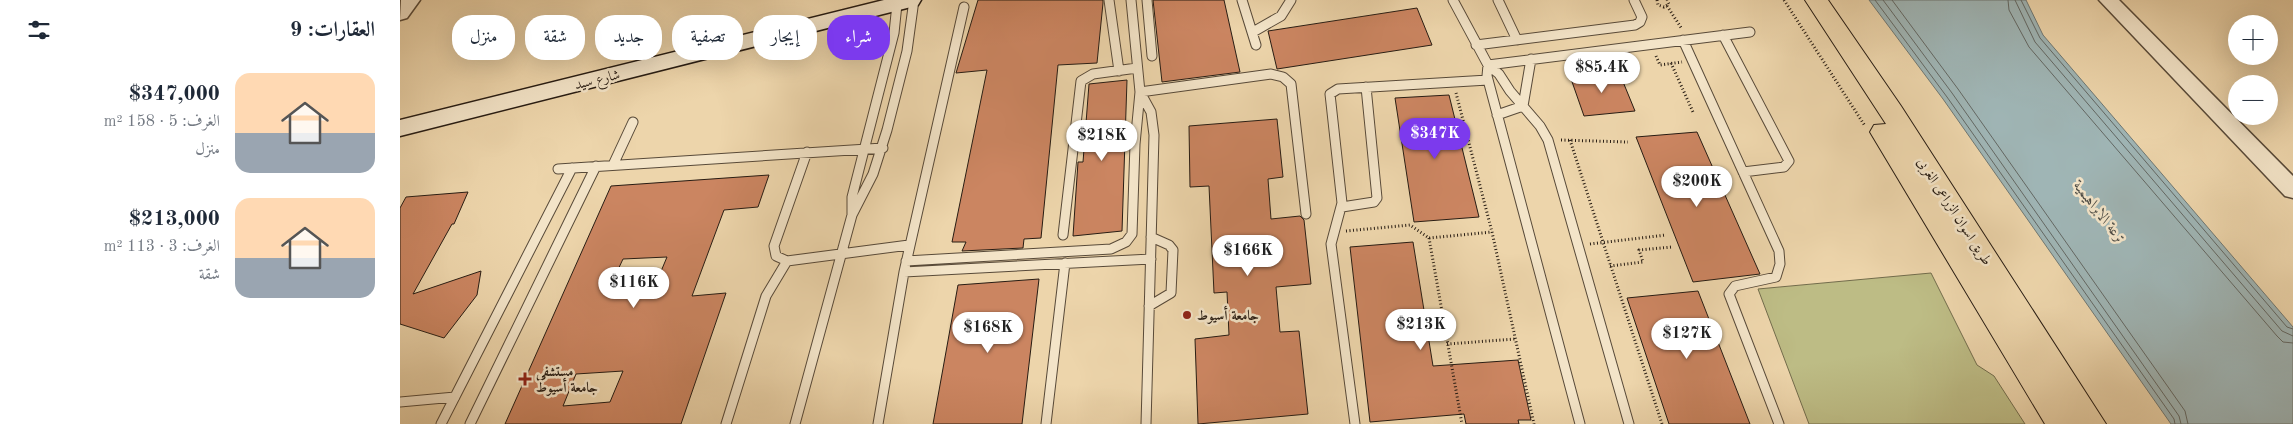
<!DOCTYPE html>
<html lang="ar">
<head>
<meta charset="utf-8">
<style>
	:root { --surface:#fff; --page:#f2f2f3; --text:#1f2937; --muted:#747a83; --accent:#7c3aed }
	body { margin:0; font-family:"Old Standard TT",Amiri,serif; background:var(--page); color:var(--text); direction:rtl; height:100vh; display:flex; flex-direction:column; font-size:19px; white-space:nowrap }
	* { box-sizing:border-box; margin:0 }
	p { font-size:16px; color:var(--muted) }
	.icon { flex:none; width:28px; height:28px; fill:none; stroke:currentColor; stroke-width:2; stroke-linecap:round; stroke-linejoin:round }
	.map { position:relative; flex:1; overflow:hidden; direction:ltr }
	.details { display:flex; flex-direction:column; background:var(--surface); width:400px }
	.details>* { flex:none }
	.hud { position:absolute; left:15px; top:15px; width:475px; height:45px; direction:rtl; display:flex; gap:10px }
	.fabs { position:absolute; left:1828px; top:15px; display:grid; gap:10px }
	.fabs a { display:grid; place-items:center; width:50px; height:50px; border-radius:50%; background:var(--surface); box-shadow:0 5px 20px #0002; font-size:25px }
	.price { position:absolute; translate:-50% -42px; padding:0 11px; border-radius:18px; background:#fff; color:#222; font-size:16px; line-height:32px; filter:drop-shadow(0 1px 2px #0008) }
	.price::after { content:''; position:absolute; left:50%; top:30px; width:15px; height:11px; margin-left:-8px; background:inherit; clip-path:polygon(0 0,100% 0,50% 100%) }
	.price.on { background:var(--accent); color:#fff }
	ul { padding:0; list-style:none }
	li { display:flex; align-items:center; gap:15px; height:125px; padding:0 25px }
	li span { display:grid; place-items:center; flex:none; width:140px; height:100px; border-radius:15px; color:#555 }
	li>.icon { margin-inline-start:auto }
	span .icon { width:60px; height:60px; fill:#fffc; stroke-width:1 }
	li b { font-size:21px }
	h2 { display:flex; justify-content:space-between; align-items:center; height:60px; padding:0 25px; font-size:21px }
	.pill { padding:0 18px; border-radius:20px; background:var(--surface); box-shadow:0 5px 20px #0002; font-size:18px; line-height:45px }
	.pill.on { background:var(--accent); color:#fff }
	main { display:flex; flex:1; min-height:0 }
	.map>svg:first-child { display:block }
	.green { fill:#bdbc85; stroke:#726c4c }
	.water { fill:#9fb5b5; stroke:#6f7874 }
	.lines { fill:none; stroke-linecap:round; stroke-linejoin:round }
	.shore { stroke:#636864; stroke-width:1 }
	.building { fill:#cb8561; stroke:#271c13; fill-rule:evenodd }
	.service-casing { stroke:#584a39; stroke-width:11 }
	.tertiary-casing { stroke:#584a39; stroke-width:3 }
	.secondary-casing { stroke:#271c13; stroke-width:3 }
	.primary-casing { stroke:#271c13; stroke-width:2 }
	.path { stroke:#271c13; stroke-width:3; stroke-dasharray:1 2.5; stroke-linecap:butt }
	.service { stroke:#f3e4c8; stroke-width:9 }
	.tertiary { fill:#f3e4c8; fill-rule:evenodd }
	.secondary { fill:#f3e4c8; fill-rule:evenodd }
	.primary { fill:#edd5ab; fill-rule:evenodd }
	.poi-dot { fill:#8f2418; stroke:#f3e4c8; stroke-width:2 }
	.labels { text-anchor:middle; stroke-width:5; stroke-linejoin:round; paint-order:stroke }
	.street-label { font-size:14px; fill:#271c13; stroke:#f3e4c8 }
	.poi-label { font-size:14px; font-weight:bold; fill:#271c13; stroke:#f3e4c8; text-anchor:start }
	.water-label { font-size:15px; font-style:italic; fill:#4b4a44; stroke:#f3e4c8 }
</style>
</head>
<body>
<main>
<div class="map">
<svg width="1893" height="424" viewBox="0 0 1893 424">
	<rect width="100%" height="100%" fill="#edd5ab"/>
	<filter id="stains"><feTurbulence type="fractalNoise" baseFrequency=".004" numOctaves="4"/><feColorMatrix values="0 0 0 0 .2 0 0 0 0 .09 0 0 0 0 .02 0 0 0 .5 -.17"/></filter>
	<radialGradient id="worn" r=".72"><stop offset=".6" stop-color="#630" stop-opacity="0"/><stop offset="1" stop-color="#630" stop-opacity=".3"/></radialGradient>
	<path class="green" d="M 1531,273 L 1577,365 L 1594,376 L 1625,424 L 1409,424 L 1358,289 Z"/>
	<path class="water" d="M 1469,0 L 1626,0 L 1643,35 L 1893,327 L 1893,424 L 1771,424 L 1543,99 Z"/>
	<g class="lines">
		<path class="shore" d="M 1475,0 L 1547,97 L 1774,419 L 1775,424
			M 1483,0 L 1552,93 L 1779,416 L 1781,424
			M 1492,0 L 1558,89 L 1785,411 L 1788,424
			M 1608,0 L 1609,10 L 1629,47 L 1877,336 L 1883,342 L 1893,343
			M 1615,0 L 1635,42 L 1882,331 L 1893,336
			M 1621,0 L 1640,38 L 1887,327 L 1893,329"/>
	</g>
	<path class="building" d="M 578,0 L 703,0 L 703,3 L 697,63 L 658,65 L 641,238 L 624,239 L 623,248 L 562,251 L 566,242 L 552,242 L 587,70 L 556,73 Z
		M 753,0 L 824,0 L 840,72 L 762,82 Z
		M 1017,8 L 1032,45 L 877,69 L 868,31 Z
		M 1219,72 L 1235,111 L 1184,116 L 1170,76 Z
		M 727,80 L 722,231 L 673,236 L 678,162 L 683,162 L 689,84 Z
		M 1049,95 L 1079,217 L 1014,222 L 995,98 Z
		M 877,119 L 883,177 L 868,179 L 871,219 L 900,216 L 904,220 L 911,284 L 876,287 L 880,332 L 899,331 L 908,414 L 798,424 L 795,339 L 829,335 L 827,292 L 814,293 L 809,186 L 790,187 L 789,126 Z
		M 1297,132 L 1360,274 L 1293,282 L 1236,137 Z
		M 369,175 L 358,207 L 324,210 L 292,296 L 326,293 L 281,424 L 105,424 L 211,186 ZM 267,257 L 254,288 L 208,291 L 223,259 ZM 223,371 L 210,402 L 163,406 L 176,374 Z
		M 68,192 L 54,224 L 52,224 L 13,294 L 81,271 L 77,295 L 44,338 L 0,324 L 0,208 L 6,197 Z
		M 1013,242 L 1033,366 L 1118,360 L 1131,420 L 1118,420 L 1119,424 L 1066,424 L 1064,414 L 970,422 L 950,247 Z
		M 639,279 L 622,424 L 533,424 L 558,285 Z
		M 1298,291 L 1350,424 L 1269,424 L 1227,298 Z"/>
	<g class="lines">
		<defs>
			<path id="service" d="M 709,0 L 719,71
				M 747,0 L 752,56
				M 842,0 L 856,45
				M 1053,0 L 1088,65 L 1099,74 L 1110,91 L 1140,126 L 1148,140 L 1229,424
				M 1098,0 L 1117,40
				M 853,32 L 881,16 L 891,0
				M 1323,35 L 1389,161 L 1384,167 L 1343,172
				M 1283,40 L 1379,251 L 1380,264 L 1376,277 L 1335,286 L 1329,294 L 1379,424
				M 1076,45 L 1235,25 L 1240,22 L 1242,17 L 1234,0
				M 1088,65 L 1087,76 L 1180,424
				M 1088,65 L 1350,32
				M 740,92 L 751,112 L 754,135 L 746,424
				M 740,92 L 871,74 L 883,77 L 891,84 L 906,214
				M 1097,115 L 1123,106 L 1131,59
				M 407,152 L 374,246 L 376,256 L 387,261 L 509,245
				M 213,165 L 233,122
				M 158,169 L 483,148
				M 942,207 L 974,202 L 977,198 L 966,87
				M 452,215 L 452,197 L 494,33 L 497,4
				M 663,235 L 681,81 L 693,74 L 737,68
				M 506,261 L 711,249 L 726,242 L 732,234 L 735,144 L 740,92 L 731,0
				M 504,272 L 751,259
				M 749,306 L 771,293 L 773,250 L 769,245 L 751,237
				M 0,402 L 55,397
				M 41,424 L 172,168
				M 70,424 L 196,166
				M 326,424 L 366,296 L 387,261
				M 395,424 L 452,215 L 473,174 L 487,130 L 507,51 L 514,0
				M 478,424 L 504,272 L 564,7
				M 646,424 L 665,263
				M 955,424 L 931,244 L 942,203 L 930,94 L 938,89 L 1088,80"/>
			<path id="tertiary" d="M 1,0 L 20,0 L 7,18 L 0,20 Z
				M 1699,0 L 1719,0 L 1893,176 L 1893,198 L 1885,196 Z"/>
			<path id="secondary" d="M 484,0 L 521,0 L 518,5 L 511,7 L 0,136 L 0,120 Z"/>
			<path id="primary" d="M 1405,0 L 1428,0 L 1501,106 L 1706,424 L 1645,424 L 1470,132 L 1474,125 L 1486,124 Z"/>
		</defs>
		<use href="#service" class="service-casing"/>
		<use href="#tertiary" class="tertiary-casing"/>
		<use href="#secondary" class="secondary-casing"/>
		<use href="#primary" class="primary-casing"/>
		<path class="path" d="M 1257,0 L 1258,5 L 1264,7 L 1269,4 L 1267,0
			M 1384,0 L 1465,126
			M 1267,6 L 1282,29
			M 1256,56 L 1260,65 L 1282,62
			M 1271,63 L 1293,112
			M 1056,93 L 1092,232 L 1134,424
			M 1161,140 L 1228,142
			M 1170,140 L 1262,424
			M 946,231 L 1010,225 L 1029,238 L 1092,232
			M 1029,238 L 1062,424
			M 1190,244 L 1266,235
			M 1210,266 L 1243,262 L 1239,250 L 1272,247
			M 1047,344 L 1115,339"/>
		<use href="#service" class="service"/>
		<use href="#tertiary" class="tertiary"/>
		<use href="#secondary" class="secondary"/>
		<use href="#primary" class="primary"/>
	</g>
	<g class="poi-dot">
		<circle cx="787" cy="315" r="5"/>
		<path d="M122.5 371.5h5v5h5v5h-5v5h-5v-5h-5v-5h5z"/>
	</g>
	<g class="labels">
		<g class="street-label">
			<text transform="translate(197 79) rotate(-14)" y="5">شارع سيد</text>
			<text transform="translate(1555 211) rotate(57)" y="5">طريق اسوان الزراعى الغربى</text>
		</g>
		<g class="poi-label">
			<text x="797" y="320">جامعة أسيوط</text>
			<text x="136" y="376">مستشفی<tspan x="136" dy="16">جامعة أسيوط</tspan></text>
		</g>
		<g class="water-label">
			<text transform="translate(1700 212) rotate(52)" y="5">ترعة الابراهيمية</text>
		</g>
	</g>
	<rect width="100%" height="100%" filter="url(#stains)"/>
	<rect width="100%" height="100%" fill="url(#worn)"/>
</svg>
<div class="fabs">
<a>+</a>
<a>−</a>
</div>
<b class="price" style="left:1202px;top:94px">$85.4K</b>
<b class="price on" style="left:1035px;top:160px">$347K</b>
<b class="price" style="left:702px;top:162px">$218K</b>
<b class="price" style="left:1297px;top:208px">$200K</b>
<b class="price" style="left:848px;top:277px">$166K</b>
<b class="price" style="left:234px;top:309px">$116K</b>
<b class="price" style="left:1021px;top:351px">$213K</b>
<b class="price" style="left:588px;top:354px">$168K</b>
<b class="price" style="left:1287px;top:360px">$127K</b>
<div class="hud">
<a class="pill on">شراء</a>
<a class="pill">إيجار</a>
<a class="pill">تصفية</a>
<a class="pill">جديد</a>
<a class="pill">شقة</a>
<a class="pill">منزل</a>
</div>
</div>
<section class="details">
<h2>العقارات: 9<svg class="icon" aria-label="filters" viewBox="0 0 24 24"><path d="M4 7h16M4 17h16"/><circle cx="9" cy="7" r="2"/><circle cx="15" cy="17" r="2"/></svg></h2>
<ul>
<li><span style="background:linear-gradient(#ffd9b3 60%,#9aa5b1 0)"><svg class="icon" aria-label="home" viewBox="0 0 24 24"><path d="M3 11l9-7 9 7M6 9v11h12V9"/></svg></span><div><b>$347,000</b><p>الغرف: 5 · 158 m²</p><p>منزل</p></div></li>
<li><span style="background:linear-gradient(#ffd9b3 60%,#9aa5b1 0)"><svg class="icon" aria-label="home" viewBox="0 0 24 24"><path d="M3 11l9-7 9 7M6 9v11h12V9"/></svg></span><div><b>$213,000</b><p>الغرف: 3 · 113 m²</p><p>شقة</p></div></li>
</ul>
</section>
</main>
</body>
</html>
